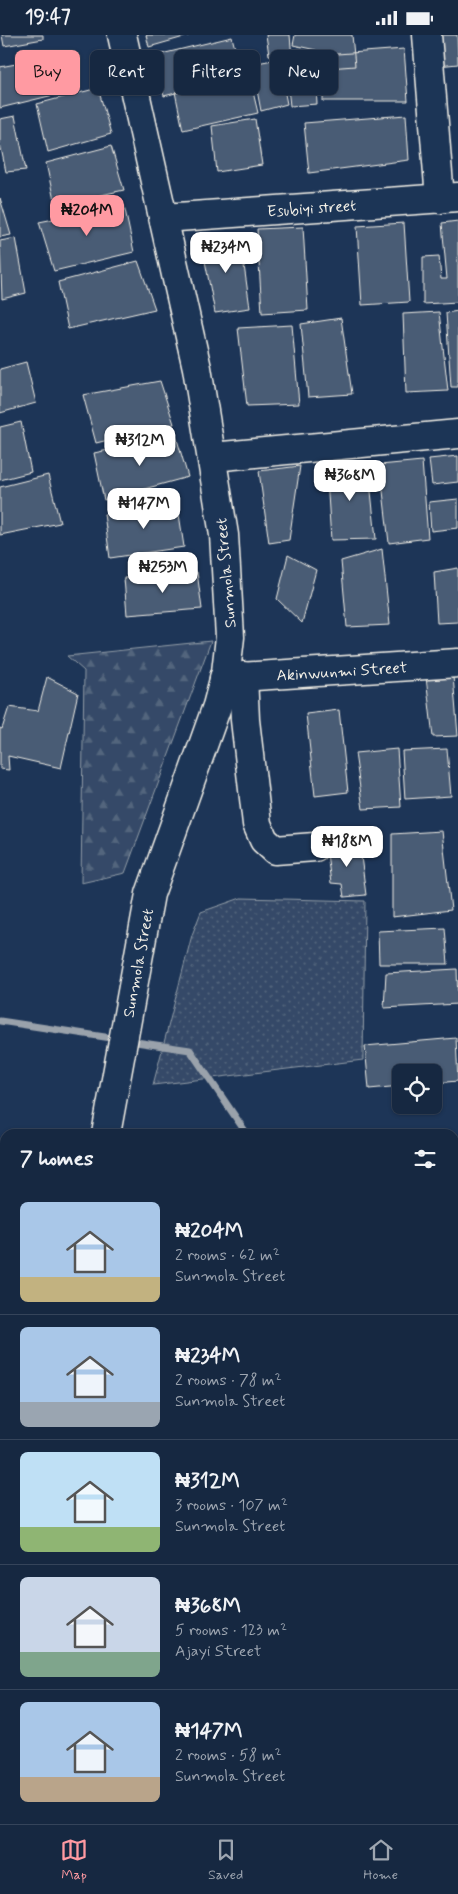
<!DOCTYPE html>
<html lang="en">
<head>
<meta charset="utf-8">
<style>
	:root { --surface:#162841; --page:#23344c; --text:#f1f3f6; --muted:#9ea6b1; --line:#35445a; --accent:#ff9aa2 }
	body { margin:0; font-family:Mynerve,sans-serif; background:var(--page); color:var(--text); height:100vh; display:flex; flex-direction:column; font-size:19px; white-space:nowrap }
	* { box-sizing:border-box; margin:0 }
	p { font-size:16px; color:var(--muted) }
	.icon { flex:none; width:28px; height:28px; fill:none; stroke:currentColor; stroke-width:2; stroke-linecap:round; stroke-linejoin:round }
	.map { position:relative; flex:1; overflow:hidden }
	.drawer { position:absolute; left:0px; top:1094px; width:459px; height:696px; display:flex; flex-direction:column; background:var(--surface); border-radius:15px 15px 0 0; box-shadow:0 1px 4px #0004,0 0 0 1px var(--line) }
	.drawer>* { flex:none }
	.hud { position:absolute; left:15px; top:15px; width:429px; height:45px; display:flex; gap:10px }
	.fabs { position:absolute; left:392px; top:1029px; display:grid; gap:10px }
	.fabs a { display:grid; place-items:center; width:50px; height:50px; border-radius:8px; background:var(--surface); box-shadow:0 1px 4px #0004,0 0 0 1px var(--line); font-size:25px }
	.price { position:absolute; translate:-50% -42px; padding:0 11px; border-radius:10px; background:#fff; color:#222; font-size:16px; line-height:32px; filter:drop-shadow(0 1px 2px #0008) }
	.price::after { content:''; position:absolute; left:50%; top:30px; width:15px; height:11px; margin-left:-8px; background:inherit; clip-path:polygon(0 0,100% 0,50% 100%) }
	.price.on { background:var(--accent); color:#111 }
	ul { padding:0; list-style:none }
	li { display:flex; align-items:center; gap:15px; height:125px; padding:0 20px }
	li+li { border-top:1px solid var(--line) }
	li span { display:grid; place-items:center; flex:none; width:140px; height:100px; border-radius:8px; color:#555 }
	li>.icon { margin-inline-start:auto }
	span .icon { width:60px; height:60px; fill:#fffc; stroke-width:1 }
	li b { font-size:21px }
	h2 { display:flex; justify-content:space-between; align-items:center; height:60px; padding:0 20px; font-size:21px }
	.chip { padding:0 18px; border-radius:8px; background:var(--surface); box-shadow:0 1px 4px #0004,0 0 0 1px var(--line); font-size:18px; line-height:45px }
	.chip.on { background:var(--accent); color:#111 }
	.status { display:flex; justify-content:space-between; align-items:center; height:35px; padding:0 25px; background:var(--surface); direction:ltr }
	.status svg { height:14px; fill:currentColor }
	.menu { display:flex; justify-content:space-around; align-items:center; height:70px; border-top:1px solid var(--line); background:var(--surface); font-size:14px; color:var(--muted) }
	.menu a { display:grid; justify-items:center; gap:2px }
	.menu .on { color:var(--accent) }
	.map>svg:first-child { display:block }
	.green { fill:url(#green-dots); stroke:#949ea8 }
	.forest { fill:url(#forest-firs); stroke:#949ea8 }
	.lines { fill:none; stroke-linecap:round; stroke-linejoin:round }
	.stream { stroke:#9aa2ab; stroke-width:7 }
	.building { fill:#485b74; stroke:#f4f1e8 }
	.minor-casing { stroke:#f4f1e8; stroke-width:31 }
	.minor { stroke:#1d3557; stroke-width:28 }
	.labels { text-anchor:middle; stroke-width:5; stroke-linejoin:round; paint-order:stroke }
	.street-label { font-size:16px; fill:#f4f1e8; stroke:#1d3557 }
</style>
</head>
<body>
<div class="status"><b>19:47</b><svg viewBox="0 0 49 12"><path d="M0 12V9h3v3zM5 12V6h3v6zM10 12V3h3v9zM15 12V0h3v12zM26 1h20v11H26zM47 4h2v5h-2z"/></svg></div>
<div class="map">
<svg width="458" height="1789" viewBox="0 0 458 1789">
	<defs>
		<pattern id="green-dots" width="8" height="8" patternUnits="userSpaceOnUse" patternTransform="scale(1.25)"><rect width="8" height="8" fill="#354a67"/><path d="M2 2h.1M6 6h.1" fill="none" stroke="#53657d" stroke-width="1.8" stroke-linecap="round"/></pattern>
		<pattern id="forest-firs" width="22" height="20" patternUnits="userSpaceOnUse" patternTransform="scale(1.25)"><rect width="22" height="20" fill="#354a67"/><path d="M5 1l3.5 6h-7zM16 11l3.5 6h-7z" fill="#53657d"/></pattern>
	</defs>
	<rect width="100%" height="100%" fill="#1d3557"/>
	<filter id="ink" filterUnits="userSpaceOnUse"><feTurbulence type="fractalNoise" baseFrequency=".02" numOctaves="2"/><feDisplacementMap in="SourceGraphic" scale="10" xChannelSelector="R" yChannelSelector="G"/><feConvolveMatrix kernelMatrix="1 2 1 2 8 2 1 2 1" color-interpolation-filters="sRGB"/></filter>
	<g filter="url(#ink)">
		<path class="green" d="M 241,863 L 365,866 L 363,1025 L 153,1050 L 192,900 L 201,877 Z"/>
		<path class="forest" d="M 211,606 L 125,838 L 81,848 L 84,636 L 67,621 Z"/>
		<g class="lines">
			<path class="stream" d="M 0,986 L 118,1004
				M 129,1006 L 190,1015 L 247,1099
				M 454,1408 L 458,1414"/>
		</g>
		<path class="building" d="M 2,0 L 43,0 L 43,4 L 4,11 Z
			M 146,0 L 191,0 L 149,12 Z
			M 266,0 L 290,0 L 292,24 L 269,20 Z
			M 295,0 L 352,0 L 355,31 L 315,34 L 316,15 L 293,10 Z
			M 436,0 L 457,0 L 458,29 L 438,31 Z
			M 232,2 L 242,41 L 164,61 L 153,21 Z
			M 404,14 L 408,66 L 323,66 L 324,20 Z
			M 70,19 L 78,54 L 0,73 L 0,32 Z
			M 314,22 L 317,69 L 290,71 L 285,25 Z
			M 278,24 L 287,69 L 261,76 L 252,29 Z
			M 249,40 L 258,78 L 183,95 L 175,57 Z
			M 98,53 L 111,99 L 48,117 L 37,69 Z
			M 406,80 L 409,125 L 309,138 L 304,88 Z
			M 15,81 L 26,135 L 6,137 L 0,108 L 0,84 Z
			M 255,84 L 262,130 L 217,137 L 212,91 Z
			M 111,111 L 124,155 L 55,170 L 46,128 Z
			M 0,163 L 11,200 L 0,202 Z
			M 124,170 L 134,217 L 54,236 L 39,187 Z
			M 458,186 L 458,267 L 423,269 L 423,222 L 439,221 L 441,244 L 447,244 L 442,188 Z
			M 404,188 L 409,267 L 362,270 L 357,191 Z
			M 303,192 L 308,275 L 262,278 L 257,194 Z
			M 240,202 L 250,273 L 215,278 L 201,205 Z
			M 16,203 L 26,258 L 2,264 L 0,206 Z
			M 138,226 L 155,274 L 68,294 L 58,247 Z
			M 458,276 L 458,352 L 451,352 L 446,278 Z
			M 439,277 L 448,356 L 406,358 L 403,279 Z
			M 341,283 L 352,359 L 308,362 L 301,289 Z
			M 292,290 L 299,369 L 247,371 L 238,293 Z
			M 26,327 L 36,368 L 0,378 L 0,334 Z
			M 160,346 L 174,389 L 96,408 L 83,360 Z
			M 21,387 L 31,437 L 0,445 L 0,392 Z
			M 176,401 L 188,442 L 104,465 L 94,418 Z
			M 458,421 L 458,447 L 432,450 L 429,424 Z
			M 422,426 L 428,503 L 389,508 L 380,430 Z
			M 368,428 L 376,504 L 331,505 L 326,429 Z
			M 300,431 L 289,505 L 269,508 L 259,436 Z
			M 48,440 L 60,488 L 0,500 L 0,452 Z
			M 458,464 L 458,493 L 431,496 L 429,467 Z
			M 177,466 L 184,512 L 110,523 L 104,479 Z
			M 382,514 L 390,590 L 347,592 L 341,526 Z
			M 288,520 L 316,535 L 302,588 L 277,564 Z
			M 458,533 L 458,587 L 437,588 L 434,537 Z
			M 197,537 L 202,574 L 127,580 L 124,543 Z
			M 453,641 L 458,701 L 433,702 L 426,642 Z
			M 47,642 L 78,658 L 61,733 L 8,721 L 9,735 L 0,734 L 0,693 L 2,694 L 9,672 L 38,676 Z
			M 339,675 L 348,757 L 315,761 L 306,679 Z
			M 397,714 L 401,772 L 363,774 L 355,718 Z
			M 447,714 L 451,761 L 405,764 L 402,716 Z
			M 442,796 L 451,875 L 392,882 L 392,799 Z
			M 359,806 L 366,860 L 344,862 L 342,849 L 331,848 L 326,811 Z
			M 445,893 L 448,929 L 379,929 L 378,896 Z
			M 457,934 L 458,969 L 384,973 L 386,938 Z
			M 456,1003 L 458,1046 L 434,1048 L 434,1038 L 401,1038 L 401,1051 L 369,1054 L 365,1011 Z
			M 5,1145 L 5,1183 L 0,1184 L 0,1146 Z
			M 454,1180 L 458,1182 L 458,1206 L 454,1218 Z
			M 454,1270 L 458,1273 L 458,1294 L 454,1290 Z
			M 0,1290 L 5,1290 L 5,1376 L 3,1376 L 0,1364 Z
			M 5,1464 L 5,1515 L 0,1493 L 0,1466 Z
			M 454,1507 L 458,1507 L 458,1540 L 454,1540 Z
			M 0,1625 L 3,1625 L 5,1638 L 5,1666 L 0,1666 Z
			M 454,1635 L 458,1635 L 458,1668 L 454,1668 Z
			M 5,1674 L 5,1721 L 0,1722 L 0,1675 Z
			M 454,1674 L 458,1674 L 458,1718 L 454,1718 Z
			M 5,1725 L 5,1770 L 0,1771 L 0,1726 Z
			M 454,1737 L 458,1737 L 458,1780 L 454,1780 Z
			M 39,1785 L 116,1785 L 116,1789 L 40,1789 Z"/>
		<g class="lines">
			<defs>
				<g id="minor">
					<path d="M 427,0 L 440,164"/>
					<path id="s1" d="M 164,183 L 458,162"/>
					<path d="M 212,422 L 458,399"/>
					<path d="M 243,641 L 245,685 L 257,789 L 264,805 L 275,815 L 315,812"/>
					<path id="s2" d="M 224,643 L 458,628"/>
					<path id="s3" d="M 106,1099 L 150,859 L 217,671 L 226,637 L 230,602 L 224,500 L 197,333 L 122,0"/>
					<path d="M 0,1424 L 5,1423"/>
					<path d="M 168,1785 L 168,1789"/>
					<path d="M 421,1785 L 421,1789"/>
				</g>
			</defs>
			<use href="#minor" class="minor-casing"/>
			<use href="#minor" class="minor"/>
		</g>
	</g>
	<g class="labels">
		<g class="street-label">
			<text dy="6" stroke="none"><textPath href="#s1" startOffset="148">Esubiyi street</textPath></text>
			<text transform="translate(225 538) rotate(-95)" y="6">Sunmola Street</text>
			<text dy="6" stroke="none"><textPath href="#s2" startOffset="118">Akinwunmi Street</textPath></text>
			<text dy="6" stroke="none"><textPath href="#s3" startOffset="174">Sunmola Street</textPath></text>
		</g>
	</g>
</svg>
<div class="fabs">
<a><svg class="icon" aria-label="locate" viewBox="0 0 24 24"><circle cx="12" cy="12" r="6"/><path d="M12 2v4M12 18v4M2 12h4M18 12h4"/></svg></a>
</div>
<b class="price on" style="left:87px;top:202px">₦204M</b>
<b class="price" style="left:226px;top:239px">₦234M</b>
<b class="price" style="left:140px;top:432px">₦312M</b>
<b class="price" style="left:350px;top:467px">₦368M</b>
<b class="price" style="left:144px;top:495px">₦147M</b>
<b class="price" style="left:163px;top:559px">₦253M</b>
<b class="price" style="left:347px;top:833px">₦188M</b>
<div class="hud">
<a class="chip on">Buy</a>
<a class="chip">Rent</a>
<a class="chip">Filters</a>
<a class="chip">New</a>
</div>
<section class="drawer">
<h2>7 homes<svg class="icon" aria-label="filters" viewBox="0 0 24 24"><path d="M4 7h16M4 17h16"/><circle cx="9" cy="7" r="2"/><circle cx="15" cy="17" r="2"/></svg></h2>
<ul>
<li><span style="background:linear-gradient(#a9c7e8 75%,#c2b280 0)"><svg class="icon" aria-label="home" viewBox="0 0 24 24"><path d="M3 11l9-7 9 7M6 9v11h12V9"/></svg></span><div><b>₦204M</b><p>2 rooms · 62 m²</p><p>Sunmola Street</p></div></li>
<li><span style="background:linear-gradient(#a9c7e8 75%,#9aa5b1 0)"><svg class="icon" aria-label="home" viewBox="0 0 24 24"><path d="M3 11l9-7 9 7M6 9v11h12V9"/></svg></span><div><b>₦234M</b><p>2 rooms · 78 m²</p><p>Sunmola Street</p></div></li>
<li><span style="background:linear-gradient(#bfe0f5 75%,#8fb573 0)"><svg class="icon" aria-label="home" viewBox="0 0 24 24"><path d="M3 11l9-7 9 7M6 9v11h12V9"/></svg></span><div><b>₦312M</b><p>3 rooms · 107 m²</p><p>Sunmola Street</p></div></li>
<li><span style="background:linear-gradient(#c9d6e8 75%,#7fa58c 0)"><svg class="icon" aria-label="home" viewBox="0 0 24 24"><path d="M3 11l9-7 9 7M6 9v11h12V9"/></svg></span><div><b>₦368M</b><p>5 rooms · 123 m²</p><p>Ajayi Street</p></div></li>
<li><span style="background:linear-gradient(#a9c7e8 75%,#b9a48a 0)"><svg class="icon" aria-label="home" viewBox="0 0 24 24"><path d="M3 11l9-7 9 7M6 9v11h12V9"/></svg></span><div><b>₦147M</b><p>2 rooms · 58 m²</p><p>Sunmola Street</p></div></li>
</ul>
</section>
</div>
<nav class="menu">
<a class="on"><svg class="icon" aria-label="map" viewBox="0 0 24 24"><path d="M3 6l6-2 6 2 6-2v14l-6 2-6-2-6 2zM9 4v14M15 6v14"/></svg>Map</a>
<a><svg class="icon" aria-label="saved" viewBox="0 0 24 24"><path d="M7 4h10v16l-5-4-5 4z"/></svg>Saved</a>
<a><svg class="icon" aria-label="home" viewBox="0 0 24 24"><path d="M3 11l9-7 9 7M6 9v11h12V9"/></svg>Home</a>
</nav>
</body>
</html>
